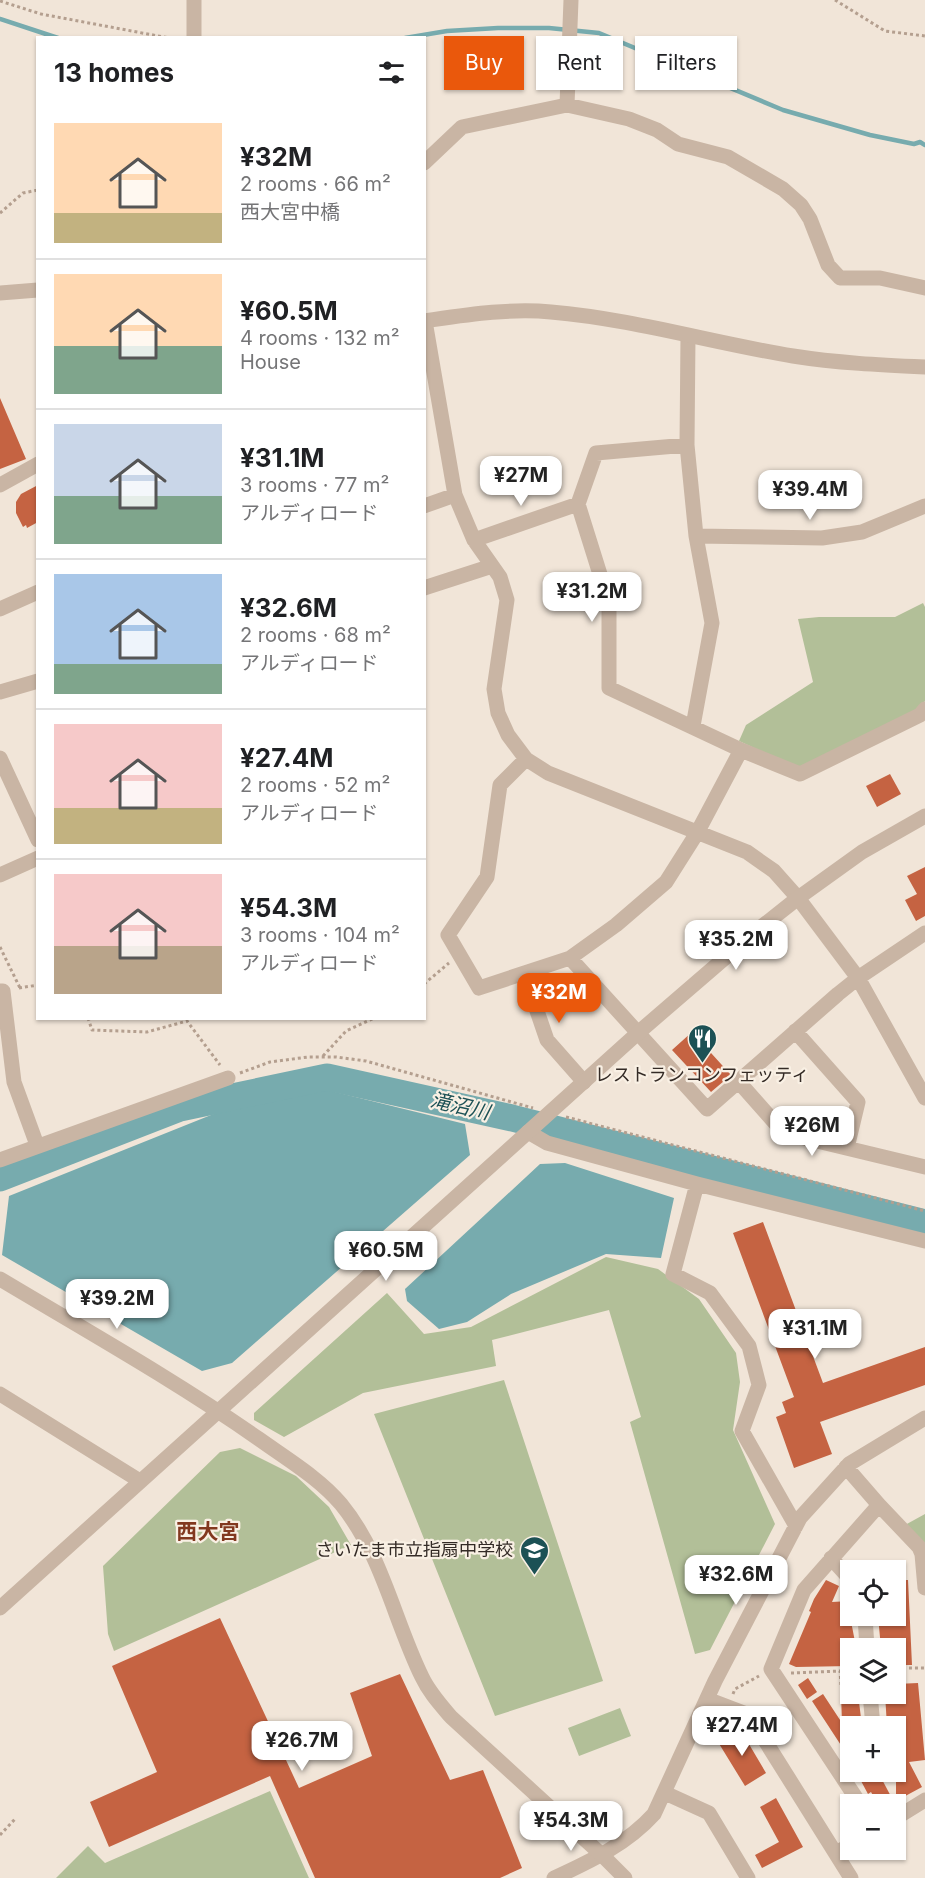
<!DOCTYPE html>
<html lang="en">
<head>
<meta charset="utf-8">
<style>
	:root { --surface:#fff; --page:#f6f6f6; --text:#202124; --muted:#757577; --line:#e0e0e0; --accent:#ea580c }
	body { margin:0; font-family:Inter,"Noto Sans JP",sans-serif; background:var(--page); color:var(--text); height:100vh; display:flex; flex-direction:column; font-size:22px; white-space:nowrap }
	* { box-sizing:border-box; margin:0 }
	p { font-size:20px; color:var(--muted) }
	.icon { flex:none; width:33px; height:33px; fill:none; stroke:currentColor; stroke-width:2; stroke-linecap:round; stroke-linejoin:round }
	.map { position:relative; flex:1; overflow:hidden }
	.details { position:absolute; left:36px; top:36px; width:390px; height:984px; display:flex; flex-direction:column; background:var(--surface); border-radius:0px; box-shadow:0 2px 4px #0004 }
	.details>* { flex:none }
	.banner { position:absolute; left:444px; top:36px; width:390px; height:54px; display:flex; gap:12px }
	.controls { position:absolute; left:840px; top:1560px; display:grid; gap:12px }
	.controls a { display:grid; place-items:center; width:66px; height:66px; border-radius:0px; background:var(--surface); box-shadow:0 2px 4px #0004; font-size:30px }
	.price { position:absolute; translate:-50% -51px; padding:0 14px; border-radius:12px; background:#fff; color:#222; font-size:20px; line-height:39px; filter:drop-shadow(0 2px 3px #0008) }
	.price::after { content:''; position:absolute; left:50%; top:36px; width:18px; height:14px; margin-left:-9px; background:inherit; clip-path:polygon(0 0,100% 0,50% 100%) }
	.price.active { background:var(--accent); color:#fff }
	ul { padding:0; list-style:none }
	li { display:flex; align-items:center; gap:18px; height:150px; padding:0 18px }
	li+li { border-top:2px solid var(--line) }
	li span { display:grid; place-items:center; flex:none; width:168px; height:120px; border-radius:0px; color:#555 }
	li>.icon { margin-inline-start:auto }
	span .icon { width:72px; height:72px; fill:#fffc; stroke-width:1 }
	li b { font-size:26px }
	h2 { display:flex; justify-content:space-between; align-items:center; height:72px; padding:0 18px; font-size:26px }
	.tag { padding:0 21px; border-radius:0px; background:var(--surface); box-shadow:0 2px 4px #0004; font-size:21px; line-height:54px }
	.tag.active { background:var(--accent); color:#fff }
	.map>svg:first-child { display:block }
	.green { fill:#b2bf98 }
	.water { fill:#77abae }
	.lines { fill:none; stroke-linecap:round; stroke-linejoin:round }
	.stream { stroke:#77abae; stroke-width:4.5 }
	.river { stroke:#77abae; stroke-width:27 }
	.building { fill:#c56342 }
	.path { stroke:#b49f8f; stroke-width:3; stroke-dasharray:3 3; stroke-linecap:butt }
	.minor { stroke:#c9b5a4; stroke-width:15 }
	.tertiary { stroke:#c9b5a4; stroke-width:15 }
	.labels { text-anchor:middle; stroke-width:4.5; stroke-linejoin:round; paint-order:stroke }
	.poi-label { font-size:18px; fill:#342b26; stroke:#f9f0e4 }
	.water-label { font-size:20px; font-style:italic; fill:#1c5155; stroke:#f9f0e4 }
	.quarter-label { font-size:21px; font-weight:bold; fill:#82381f; stroke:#f9f0e4 }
</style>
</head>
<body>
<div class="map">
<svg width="925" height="1878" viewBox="0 0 925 1878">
	<rect width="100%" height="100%" fill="#f1e5d8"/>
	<path class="green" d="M 923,603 L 925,607 L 925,701 L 917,712 L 800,769 L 739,741 L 746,725 L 813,682 L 798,619 L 819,617 L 895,617 Z
		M 606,1257 L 658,1269 L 699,1299 L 736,1353 L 740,1382 L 733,1430 L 775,1524 L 710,1650 L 695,1654 L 630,1422 L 641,1417 L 609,1310 L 492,1340 L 496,1366 L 363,1393 L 284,1437 L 254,1420 L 254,1413 L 387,1293 L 424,1334 L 471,1327 Z
		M 504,1380 L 603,1681 L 495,1716 L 374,1414 Z
		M 240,1448 L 296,1476 L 329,1507 L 351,1545 L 114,1651 L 108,1634 L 103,1566 L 220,1452 Z
		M 925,1514 L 925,1546 L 905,1525 Z
		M 620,1708 L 631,1736 L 579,1756 L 568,1728 Z
		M 270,1791 L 309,1878 L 56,1878 L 88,1846 L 105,1863 Z"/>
	<path class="water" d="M 327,1090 L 465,1124 L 470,1155 L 232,1363 L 202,1371 L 2,1255 L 9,1196 L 241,1103 Z
		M 565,1163 L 674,1198 L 661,1258 L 606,1254 L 511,1294 L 467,1322 L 439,1329 L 407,1301 L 405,1289 L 540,1164 Z"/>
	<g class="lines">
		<path class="stream" d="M 0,19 L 58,38
			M 405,38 L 447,31 L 498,28 L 549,28 L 599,33 L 783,110 L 870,135 L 914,144 L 920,142 L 925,145"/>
		<path class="river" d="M 0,1178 L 180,1108 L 327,1077 L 512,1118 L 925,1223"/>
	</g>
	<path class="building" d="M 0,398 L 26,459 L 0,469 Z
		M 38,485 L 38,522 L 27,528 L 26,525 L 23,527 L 16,513 L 16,502 L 21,494 Z
		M 890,774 L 901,794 L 877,807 L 866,786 Z
		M 925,867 L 925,916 L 916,921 L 905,900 L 917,894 L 907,876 Z
		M 692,1032 L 731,1075 L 711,1092 L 672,1050 Z
		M 763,1222 L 823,1383 L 925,1347 L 925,1385 L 820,1422 L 832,1454 L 794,1468 L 776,1417 L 786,1413 L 782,1402 L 794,1397 L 733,1233 Z
		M 826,1580 L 839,1586 L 832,1602 L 850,1601 L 850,1616 L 856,1647 L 850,1647 L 850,1666 L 796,1667 L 789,1664 L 811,1612 L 809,1611 L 814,1599 Z
		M 896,1580 L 908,1580 L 912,1665 L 896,1665 L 896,1648 L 881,1648 L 878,1616 L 898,1616 Z
		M 220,1618 L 299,1788 L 372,1756 L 350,1693 L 400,1674 L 450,1780 L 483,1770 L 522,1868 L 500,1878 L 315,1878 L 270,1776 L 109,1847 L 90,1802 L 157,1772 L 112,1666 Z
		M 808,1678 L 817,1692 L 807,1699 L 798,1685 Z
		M 918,1683 L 925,1760 L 909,1762 L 922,1787 L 896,1801 L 896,1726 L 887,1726 L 885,1694 L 896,1694 L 896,1684 Z
		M 823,1694 L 842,1723 L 841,1694 L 858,1694 L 862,1726 L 844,1726 L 850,1735 L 850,1759 L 812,1701 Z
		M 740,1729 L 766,1773 L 745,1786 L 718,1742 Z
		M 878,1772 L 895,1804 L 878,1804 L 871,1792 L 868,1794 L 861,1781 Z
		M 776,1798 L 803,1847 L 762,1868 L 755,1855 L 779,1842 L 760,1807 Z"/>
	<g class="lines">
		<path class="path" d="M 835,0 L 885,31 L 925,36
			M 0,1 L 41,14 L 169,38
			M 0,213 L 23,193 L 38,190
			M 0,947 L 20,988
			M 424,984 L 449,963
			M 19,988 L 38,985
			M 88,1018 L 92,1030 L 147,1032 L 187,1021 L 220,1065
			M 323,1056 L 346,1031 L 374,1018
			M 240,1073 L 270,1062 L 308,1057 L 336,1057 L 366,1061 L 533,1108
			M 566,1117 L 925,1211
			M 791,1673 L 840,1671 L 841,1685 L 850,1685
			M 896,1684 L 900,1684 L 899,1668 L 925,1668
			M 733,1694 L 735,1689 L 759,1676
			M 0,1835 L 15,1819"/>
		<path class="minor" d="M 194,38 L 194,0
			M 567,105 L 571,0
			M 424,163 L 462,127 L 567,105 L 629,119 L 657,130 L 678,144 L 728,157 L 783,189 L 801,205 L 810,219 L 828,265 L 840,278 L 880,278 L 925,288
			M 0,293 L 38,290
			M 425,321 L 455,495 L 474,540 L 500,577 L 507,600 L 494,689 L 498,713 L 508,735 L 526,759 L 548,773 L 747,852 L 774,871 L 798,898 L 858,978 L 925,1098
			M 688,336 L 687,445 L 696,536 L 712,623 L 693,726
			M 687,445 L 596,453 L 578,504 L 609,603 L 609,688 L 741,750 L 800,774 L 920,715 L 925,709
			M 424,506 L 455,495
			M 696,536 L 822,538 L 862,532 L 925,506
			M 474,540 L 578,504
			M 424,588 L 492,566
			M 0,609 L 38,592
			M 0,692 L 38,681
			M 0,758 L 38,840
			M 526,759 L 500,785 L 487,877 L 448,935 L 479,988 L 570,958 L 616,925 L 666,882 L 697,833 L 741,750
			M 0,875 L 38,858
			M 570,958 L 707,1109 L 838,994 L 858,978 L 925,933
			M 524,973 L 547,1040 L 584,1082
			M 0,991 L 3,991 L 14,1082 L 37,1145
			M 795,1031 L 858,1102 L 847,1148
			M 738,1081 L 784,1133 L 925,1167
			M 528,1132 L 547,1143 L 697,1184 L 925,1241
			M 0,1160 L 228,1078
			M 697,1184 L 673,1274 L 710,1293 L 749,1346 L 759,1385 L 742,1431 L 796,1526
			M 0,1394 L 140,1481
			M 846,1467 L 879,1505 L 919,1547 L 922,1554 L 925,1588
			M 831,1558 L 850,1579
			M 865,1616 L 867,1648
			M 870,1694 L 873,1726
			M 707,1699 L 749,1715 L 851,1878
			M 665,1793 L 709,1813 L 748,1878
			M 860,1804 L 771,1669 L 804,1590 L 879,1505
			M 896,1818 L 925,1800
			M 836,1853 L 850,1845
			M 554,1878 C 591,1861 627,1844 654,1814 L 715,1681 L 800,1518 L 849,1464 L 925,1418"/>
		<path class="tertiary" d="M 424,321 C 466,315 509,308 551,312 C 633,319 713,343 793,356 C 837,363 881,365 925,367
			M 0,485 L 38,464
			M 0,1279 C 87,1331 176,1381 259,1439 C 287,1459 319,1478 341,1504 C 382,1554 394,1620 422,1677 C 429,1692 440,1704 451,1717 L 603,1856 L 625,1878
			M 0,1608 L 639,1032 L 755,932 L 798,898 L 862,852 L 925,816"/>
	</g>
	<defs>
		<symbol id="restaurant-pin" viewBox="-11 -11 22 30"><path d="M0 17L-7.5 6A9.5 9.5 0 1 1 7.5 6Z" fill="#1c5155" stroke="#f9f0e4"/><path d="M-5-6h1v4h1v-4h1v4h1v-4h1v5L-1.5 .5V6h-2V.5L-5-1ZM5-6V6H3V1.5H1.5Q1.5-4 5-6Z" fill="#fff"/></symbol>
		<symbol id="school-pin" viewBox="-11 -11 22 30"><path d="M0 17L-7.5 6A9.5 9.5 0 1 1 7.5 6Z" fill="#1c5155" stroke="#f9f0e4"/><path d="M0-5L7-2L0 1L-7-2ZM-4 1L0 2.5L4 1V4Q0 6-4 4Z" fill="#fff"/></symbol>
	</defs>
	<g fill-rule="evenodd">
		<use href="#restaurant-pin" x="686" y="1022" width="33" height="45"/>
		<use href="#school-pin" x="518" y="1534" width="33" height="45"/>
	</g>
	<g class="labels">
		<g class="poi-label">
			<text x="702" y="1081">レストランコンフェッティ</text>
			<text x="513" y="1556" text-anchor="end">さいたま市立指扇中学校</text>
		</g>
		<g class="water-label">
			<text transform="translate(460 1106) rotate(13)" y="7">滝沼川</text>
		</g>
		<g class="quarter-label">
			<text x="208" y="1539">西大宮</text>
		</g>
	</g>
</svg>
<div class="controls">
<a><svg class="icon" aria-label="locate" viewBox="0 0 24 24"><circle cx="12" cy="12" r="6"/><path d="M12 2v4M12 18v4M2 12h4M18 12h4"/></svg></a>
<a><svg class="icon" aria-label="layers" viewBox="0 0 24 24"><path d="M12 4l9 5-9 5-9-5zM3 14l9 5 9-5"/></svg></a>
<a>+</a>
<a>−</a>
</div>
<b class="price" style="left:521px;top:507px">¥27M</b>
<b class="price" style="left:810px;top:521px">¥39.4M</b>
<b class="price" style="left:592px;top:623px">¥31.2M</b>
<b class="price" style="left:736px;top:971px">¥35.2M</b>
<b class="price active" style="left:559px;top:1024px">¥32M</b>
<b class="price" style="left:812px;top:1157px">¥26M</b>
<b class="price" style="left:386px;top:1282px">¥60.5M</b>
<b class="price" style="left:117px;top:1330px">¥39.2M</b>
<b class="price" style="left:815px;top:1360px">¥31.1M</b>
<b class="price" style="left:736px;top:1606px">¥32.6M</b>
<b class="price" style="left:742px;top:1757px">¥27.4M</b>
<b class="price" style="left:302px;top:1772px">¥26.7M</b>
<b class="price" style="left:571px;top:1852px">¥54.3M</b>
<div class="banner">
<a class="tag active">Buy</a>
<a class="tag">Rent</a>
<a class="tag">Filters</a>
</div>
<section class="details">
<h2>13 homes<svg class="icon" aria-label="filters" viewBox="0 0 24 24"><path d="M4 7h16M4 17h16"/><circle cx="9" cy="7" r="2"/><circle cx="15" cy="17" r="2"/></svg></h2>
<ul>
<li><span style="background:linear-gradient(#ffd9b3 75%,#c2b280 0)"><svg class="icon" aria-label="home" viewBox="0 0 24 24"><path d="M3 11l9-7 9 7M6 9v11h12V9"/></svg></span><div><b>¥32M</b><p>2 rooms · 66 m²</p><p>西大宮中橋</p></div></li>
<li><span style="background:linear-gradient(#ffd9b3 60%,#7fa58c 0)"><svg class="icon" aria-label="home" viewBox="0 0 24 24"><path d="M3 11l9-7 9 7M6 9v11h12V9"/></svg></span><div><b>¥60.5M</b><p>4 rooms · 132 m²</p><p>House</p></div></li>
<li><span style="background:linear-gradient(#c9d6e8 60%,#7fa58c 0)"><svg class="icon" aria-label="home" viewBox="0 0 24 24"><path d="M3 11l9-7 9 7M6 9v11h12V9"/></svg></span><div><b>¥31.1M</b><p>3 rooms · 77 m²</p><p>アルディロード</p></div></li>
<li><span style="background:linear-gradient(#a9c7e8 75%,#7fa58c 0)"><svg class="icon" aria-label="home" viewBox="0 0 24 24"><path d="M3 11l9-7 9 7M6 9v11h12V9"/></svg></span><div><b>¥32.6M</b><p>2 rooms · 68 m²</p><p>アルディロード</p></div></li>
<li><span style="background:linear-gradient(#f6c9c9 70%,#c2b280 0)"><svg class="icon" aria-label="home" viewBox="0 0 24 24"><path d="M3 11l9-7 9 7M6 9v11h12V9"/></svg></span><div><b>¥27.4M</b><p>2 rooms · 52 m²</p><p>アルディロード</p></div></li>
<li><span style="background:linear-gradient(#f6c9c9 60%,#b9a48a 0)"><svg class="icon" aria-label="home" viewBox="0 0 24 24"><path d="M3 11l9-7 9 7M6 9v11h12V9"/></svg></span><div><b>¥54.3M</b><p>3 rooms · 104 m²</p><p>アルディロード</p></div></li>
</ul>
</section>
</div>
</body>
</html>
